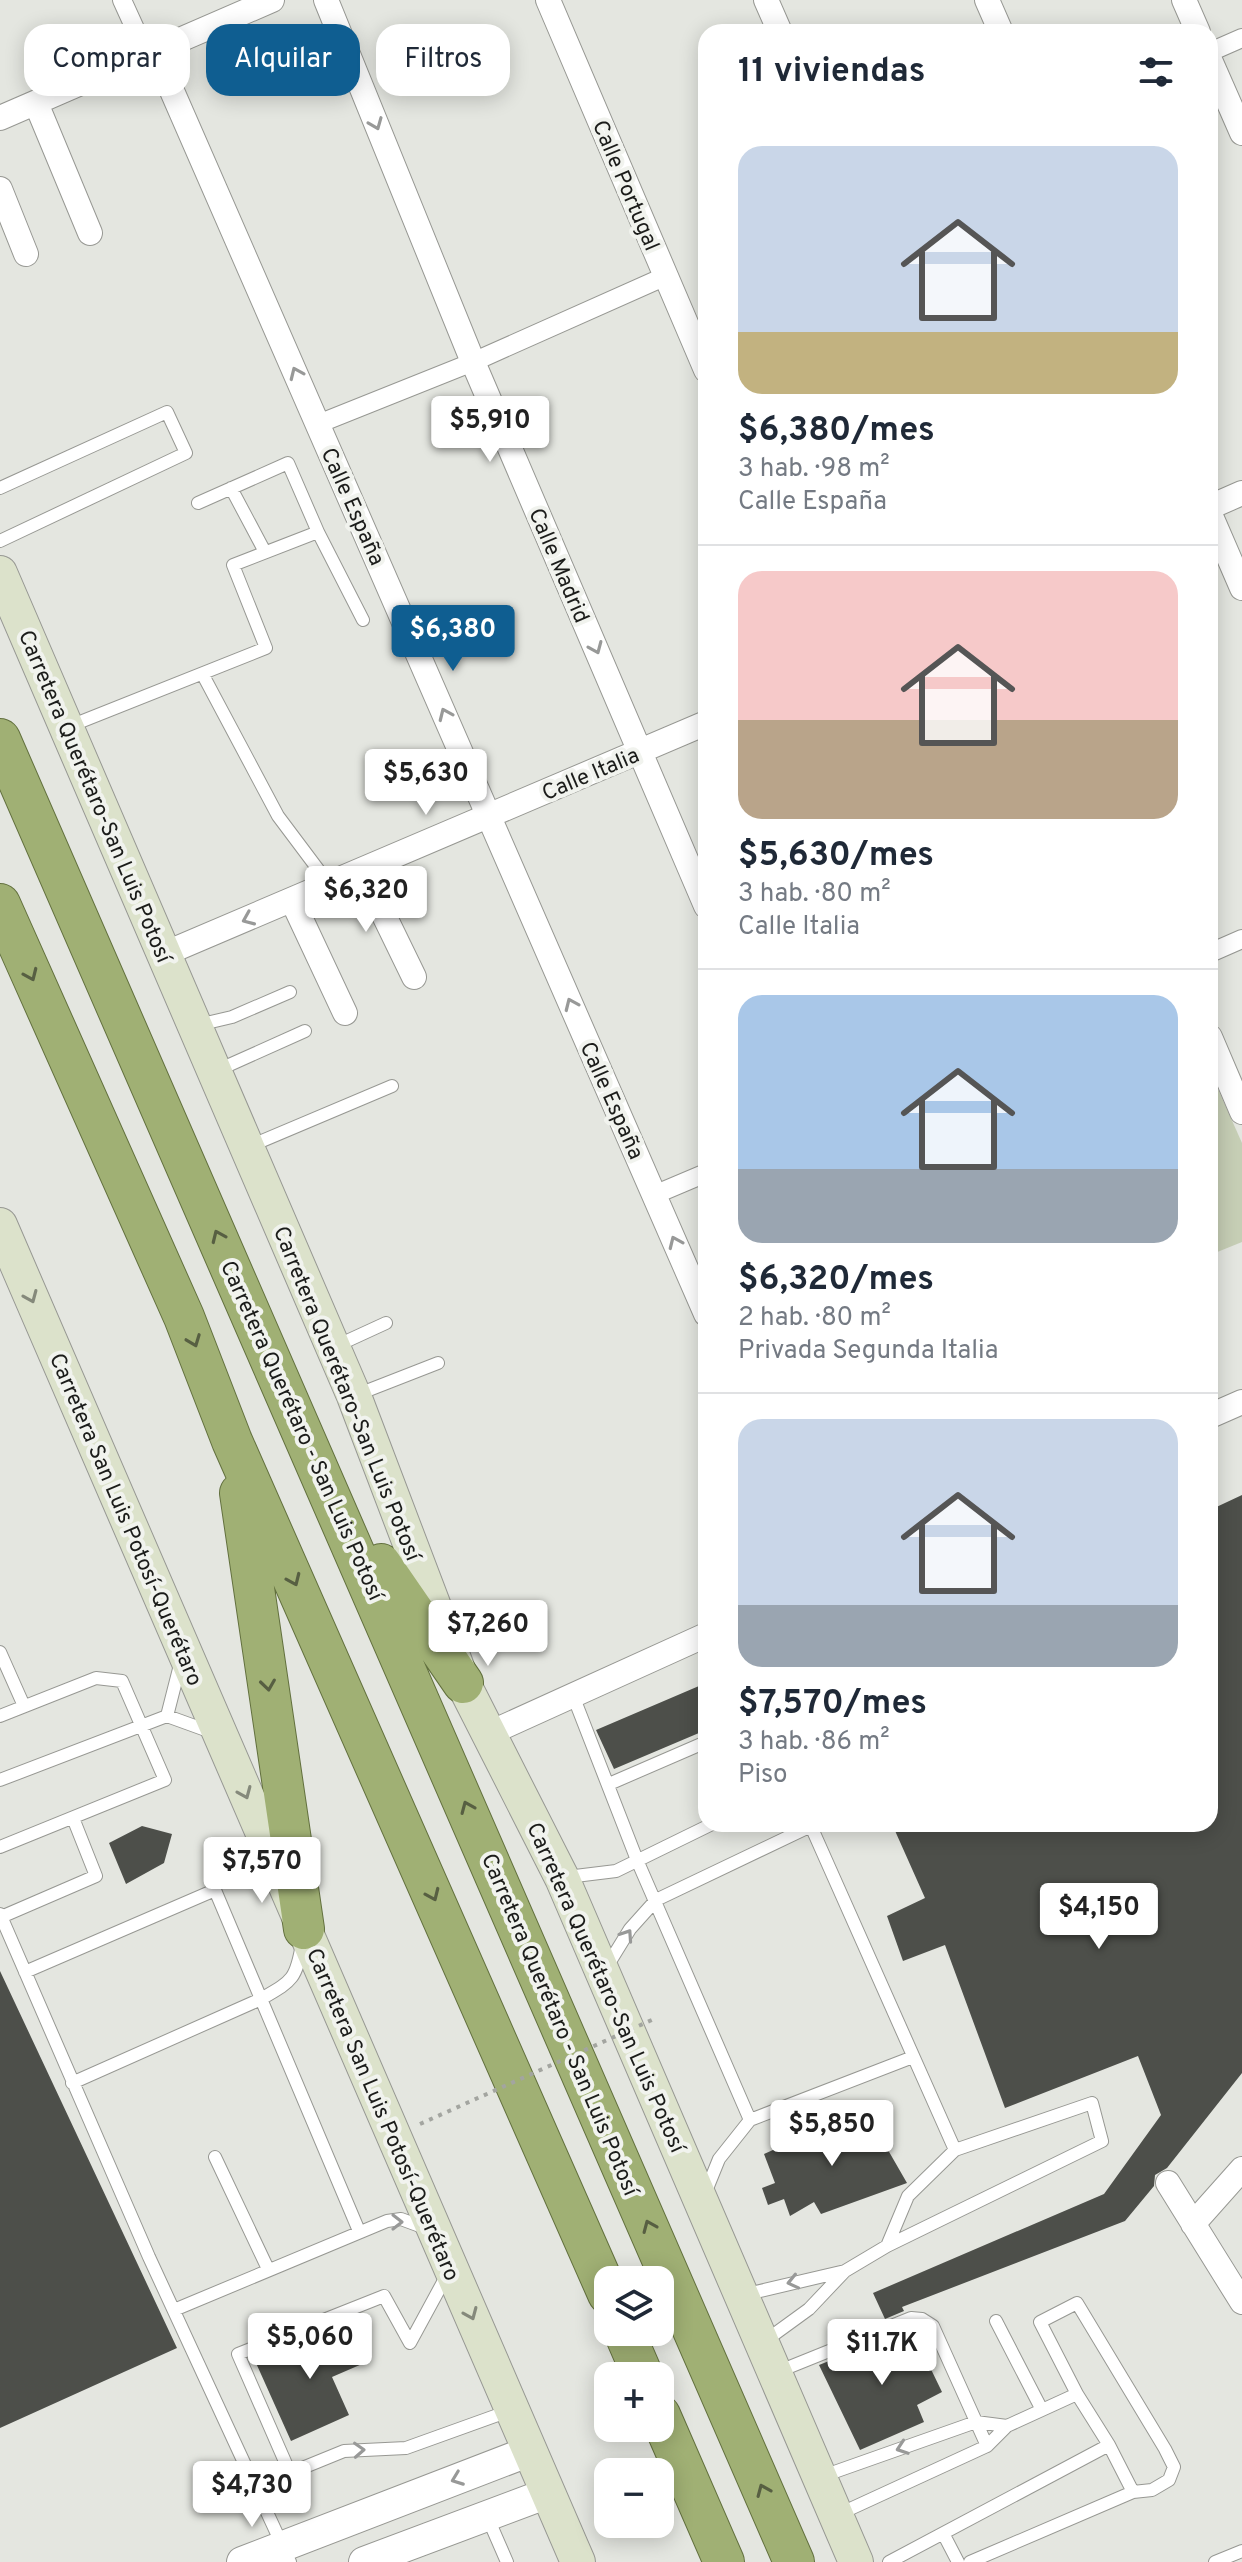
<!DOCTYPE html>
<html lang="es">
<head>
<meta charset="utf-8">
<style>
	:root { --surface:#fff; --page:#f6f6f7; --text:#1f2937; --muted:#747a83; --line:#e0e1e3; --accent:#0f5e91 }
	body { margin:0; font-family:Overpass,sans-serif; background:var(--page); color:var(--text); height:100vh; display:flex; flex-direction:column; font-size:30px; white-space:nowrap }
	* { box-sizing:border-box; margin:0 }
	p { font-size:26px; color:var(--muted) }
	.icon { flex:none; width:44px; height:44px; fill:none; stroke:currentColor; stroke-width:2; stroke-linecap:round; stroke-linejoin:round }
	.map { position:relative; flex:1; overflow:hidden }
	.panel { position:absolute; left:698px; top:24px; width:520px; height:1808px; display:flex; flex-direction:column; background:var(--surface); border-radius:24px; box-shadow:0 4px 20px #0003 }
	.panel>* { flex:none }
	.guide { position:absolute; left:24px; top:24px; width:554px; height:72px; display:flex; gap:16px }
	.fabs { position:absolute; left:594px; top:2266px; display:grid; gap:16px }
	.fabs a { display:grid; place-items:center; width:80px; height:80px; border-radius:16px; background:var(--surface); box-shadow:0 4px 20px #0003; font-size:40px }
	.price { position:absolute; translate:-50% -68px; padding:0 18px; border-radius:8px; background:#fff; color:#222; font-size:26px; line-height:52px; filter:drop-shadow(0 2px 4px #0008) }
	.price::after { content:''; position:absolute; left:50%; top:48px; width:24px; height:18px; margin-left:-12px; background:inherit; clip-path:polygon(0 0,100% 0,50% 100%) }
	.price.on { background:var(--accent); color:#fff }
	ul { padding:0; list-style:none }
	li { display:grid; align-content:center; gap:16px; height:424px; padding:0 40px }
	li+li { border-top:2px solid var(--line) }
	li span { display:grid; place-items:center; height:248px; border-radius:24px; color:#555 }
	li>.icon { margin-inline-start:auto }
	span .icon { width:144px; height:144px; fill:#fffc; stroke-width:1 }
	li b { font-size:34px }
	h2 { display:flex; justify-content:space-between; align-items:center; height:96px; padding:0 40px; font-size:34px }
	.chip { padding:0 28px; border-radius:24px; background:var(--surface); box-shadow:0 4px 20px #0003; font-size:28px; line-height:72px }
	.chip.on { background:var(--accent); color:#fff }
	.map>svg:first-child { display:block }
	.green { fill:#c6ceb5 }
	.building { fill:#4d4f4a }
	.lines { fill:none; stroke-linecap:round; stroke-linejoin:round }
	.service-casing { stroke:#979893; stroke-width:14 }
	.pedestrian-casing { stroke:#979893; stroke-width:20 }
	.minor-casing { stroke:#979893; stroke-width:26 }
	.tertiary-casing { stroke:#979893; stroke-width:32 }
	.secondary-casing { stroke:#979893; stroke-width:36 }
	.trunk-casing { stroke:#62703e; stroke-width:42 }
	.service { stroke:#fff; stroke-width:12 }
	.pedestrian { stroke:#fff; stroke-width:18 }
	.minor { stroke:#fff; stroke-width:24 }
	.tertiary { stroke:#fff; stroke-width:30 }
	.secondary { stroke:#dce2cb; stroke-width:34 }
	.trunk { stroke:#a0b074; stroke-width:40 }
	.path-bridge { stroke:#a3a5a0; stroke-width:4; stroke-dasharray:4 6; stroke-linecap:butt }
	.oneway { stroke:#989998 }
	.oneway2 { stroke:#575f42 }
	.oneway3 { stroke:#85897b }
	.labels { text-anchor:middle; stroke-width:8; stroke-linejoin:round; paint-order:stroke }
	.street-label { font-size:22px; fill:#1b1c1a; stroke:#f1f3ee }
</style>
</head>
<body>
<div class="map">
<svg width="1242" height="2562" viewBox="0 0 1242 2562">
	<rect width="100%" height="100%" fill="#e4e6e0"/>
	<path class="green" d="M 1210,1071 L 1242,1143 L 1242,1242 L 1210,1255 Z"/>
	<path class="building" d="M 1242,1495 L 1242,2073 L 1167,2168 L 1155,2175 L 1154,2186 L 1125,2221 L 902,2307 L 904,2311 L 885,2319 L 873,2293 L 1104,2194 L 1161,2115 L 1138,2056 L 1005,2108 L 945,1945 L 903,1961 L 887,1916 L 925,1898 L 892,1824 L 1210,1824 L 1210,1510 Z
		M 706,1683 L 706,1730 L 614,1769 L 596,1730 Z
		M 142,1826 L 172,1834 L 164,1863 L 126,1884 L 109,1843 Z
		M 0,1971 L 177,2348 L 0,2428 Z
		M 847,2117 L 859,2127 L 873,2124 L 907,2183 L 821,2214 L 814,2202 L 790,2216 L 784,2199 L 768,2205 L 762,2188 L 775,2183 L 764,2154 Z
		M 345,2325 L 362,2364 L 332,2377 L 349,2415 L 291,2441 L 256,2363 Z
		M 911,2328 L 942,2392 L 917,2405 L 924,2422 L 860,2450 L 819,2365 Z"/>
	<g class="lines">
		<defs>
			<path id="service" d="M 0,488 L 167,412 L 186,453 L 0,541
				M 231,488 L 265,552
				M 198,503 L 288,463 L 318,532
				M 203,675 L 278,816 L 329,884
				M 70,726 L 266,648 L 233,565 L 318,532 L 363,620
				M 198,1025 L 232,1017 L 290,992
				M 218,1070 L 305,1031
				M 250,1146 L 392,1086
				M 336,1346 L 386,1323
				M 356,1395 L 438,1363
				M 0,1652 L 24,1706
				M 572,1693 L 637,1860 L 750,2120 L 913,2057
				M 0,1716 L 96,1678 L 122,1681 L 165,1780 L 0,1847
				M 167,1716 L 181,1661
				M 0,1780 L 167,1716 L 214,1733
				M 609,1784 L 706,1742
				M 567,1877 L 616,1871 L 712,1824
				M 0,1914 L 149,2257 L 290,2562
				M 1,1917 L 96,1876 L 73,1818
				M 606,1968 L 630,1929 L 656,1900 L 811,1826
				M 25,1972 L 215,1890 L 359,2231
				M 72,2083 L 261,1999 C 292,1981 296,1980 302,1944
				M 215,2157 L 268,2269
				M 704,2196 L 719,2159 L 750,2120
				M 887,2246 L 908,2196 L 955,2150
				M 448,2273 L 410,2343 L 384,2296 L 238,2354 L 290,2473 L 344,2451 L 406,2448 L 509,2411
				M 743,2295 L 845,2271
				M 174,2310 L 387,2221 L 401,2219 L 428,2229
				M 996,2321 L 1042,2410
				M 765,2341 L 809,2309 L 845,2271 L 887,2246 L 1102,2141 L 1092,2103 L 955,2150 L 810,1824
				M 777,2372 L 911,2318 L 922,2319 L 933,2326 L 987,2446
				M 823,2476 L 976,2422 L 1007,2426
				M 837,2515 L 987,2446 L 1007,2426 L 1077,2394 L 1109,2445 L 1133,2492 L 1152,2490 L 1169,2480 L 1174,2467 L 1165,2449 L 1077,2303 L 1040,2322 L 1077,2394
				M 487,2516 L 507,2562
				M 944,2535 L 958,2562
				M 889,2562 L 1109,2445
				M 970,2562 L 1133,2492
				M 1215,2562 L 1242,2551"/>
			<path id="pedestrian" d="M 122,0 L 147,55
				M 1210,52 L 1242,38
				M 318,424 L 473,362 L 666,276
				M 1210,953 L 1242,939
				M 654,1195 L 706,1173"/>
			<path id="minor" d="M 326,0 L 473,362 L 706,906
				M 548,0 L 706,370
				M 766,0 L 780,32
				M 987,0 L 1001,32
				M 1184,0 L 1198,32
				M 155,52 L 706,1314
				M 1210,60 L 1242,133
				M 36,103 L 90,233
				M 0,118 L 272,0
				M 0,189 L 26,254
				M 1210,507 L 1242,493
				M 1210,514 L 1242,588
				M 362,870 L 414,977
				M 292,900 L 345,1013
				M 164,954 L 706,723
				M 1210,1037 L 1242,1112
				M 1210,1416 L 1242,1402
				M 490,1733 L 706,1635
				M 1168,2183 L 1242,2302
				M 1193,2224 L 1242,2169"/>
			<path id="tertiary" d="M 242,2562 L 530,2451
				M 364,2562 L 548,2493"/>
			<path id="secondary" d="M 0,573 L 354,1396 L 463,1683 L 562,1878 L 856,2562
				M 0,1225 L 578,2562"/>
			<path id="trunk" d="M 0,739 L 794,2562
				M 0,904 L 184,1317 L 232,1441 L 608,2294
				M 240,1493 L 304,1929
				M 381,1564 L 463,1683
				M 624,2332 L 643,2376
				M 660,2415 L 724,2562"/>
		</defs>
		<use href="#service" class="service-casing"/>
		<use href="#pedestrian" class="pedestrian-casing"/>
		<use href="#minor" class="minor-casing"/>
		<use href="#tertiary" class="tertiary-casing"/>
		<use href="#secondary" class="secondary-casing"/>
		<use href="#trunk" class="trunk-casing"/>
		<use href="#service" class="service"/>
		<use href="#pedestrian" class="pedestrian"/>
		<use href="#minor" class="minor"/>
		<use href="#tertiary" class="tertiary"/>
		<use href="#secondary" class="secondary"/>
		<use href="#trunk" class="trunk"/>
		<path class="path-bridge" d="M 420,2124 L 654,2019"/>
	</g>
	<defs><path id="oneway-chevron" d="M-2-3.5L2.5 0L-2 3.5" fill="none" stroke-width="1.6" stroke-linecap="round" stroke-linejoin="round" transform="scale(2)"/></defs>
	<g class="oneway">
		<use href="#oneway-chevron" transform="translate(376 124) rotate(68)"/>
		<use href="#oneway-chevron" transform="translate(296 373) rotate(-114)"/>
		<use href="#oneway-chevron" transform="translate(596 648) rotate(67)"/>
		<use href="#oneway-chevron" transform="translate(445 714) rotate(-114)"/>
		<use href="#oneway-chevron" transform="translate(248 919) rotate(157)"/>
		<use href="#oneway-chevron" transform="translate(571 1004) rotate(-114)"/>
		<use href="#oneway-chevron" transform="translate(675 1242) rotate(-114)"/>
		<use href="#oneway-chevron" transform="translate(627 1935) rotate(-56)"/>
		<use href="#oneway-chevron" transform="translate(397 2222)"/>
		<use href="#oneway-chevron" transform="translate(793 2282) rotate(167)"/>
		<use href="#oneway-chevron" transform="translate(902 2448) rotate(161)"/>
		<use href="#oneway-chevron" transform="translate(359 2450) rotate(-3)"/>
		<use href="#oneway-chevron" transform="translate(457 2479) rotate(159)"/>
	</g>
	<g class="oneway2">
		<use href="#oneway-chevron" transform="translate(31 975) rotate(66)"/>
		<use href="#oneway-chevron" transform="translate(218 1236) rotate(-114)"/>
		<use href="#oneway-chevron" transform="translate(194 1341) rotate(69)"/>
		<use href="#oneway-chevron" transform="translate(294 1580) rotate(66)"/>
		<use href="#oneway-chevron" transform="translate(268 1685) rotate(82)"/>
		<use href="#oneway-chevron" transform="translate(467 1807) rotate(-113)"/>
		<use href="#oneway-chevron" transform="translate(433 1895) rotate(66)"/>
		<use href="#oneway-chevron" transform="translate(649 2226) rotate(-113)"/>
		<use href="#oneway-chevron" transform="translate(763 2490) rotate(-113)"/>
	</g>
	<g class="oneway3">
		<use href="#oneway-chevron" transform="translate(31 1297) rotate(67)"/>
		<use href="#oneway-chevron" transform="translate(245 1793) rotate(67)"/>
		<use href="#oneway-chevron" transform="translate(471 2314) rotate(67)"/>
	</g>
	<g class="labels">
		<g class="street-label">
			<text transform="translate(627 185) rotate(67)" y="8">Calle Portugal</text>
			<text transform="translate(354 506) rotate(66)" y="8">Calle España</text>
			<text transform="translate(560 565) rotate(67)" y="8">Calle Madrid</text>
			<text transform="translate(590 773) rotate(-23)" y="8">Calle Italia</text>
			<text transform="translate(96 796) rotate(67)" y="8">Carretera Querétaro-San Luis Potosí</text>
			<text transform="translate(613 1100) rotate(66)" y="8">Calle España</text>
			<text transform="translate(348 1393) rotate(68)" y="8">Carretera Querétaro-San Luis Potosí</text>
			<text transform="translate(303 1430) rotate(66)" y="8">Carretera Querétaro - San Luis Potosí</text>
			<text transform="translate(127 1519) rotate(67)" y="8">Carretera San Luis Potosí-Querétaro</text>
			<text transform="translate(607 1987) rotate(66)" y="8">Carretera Querétaro-San Luis Potosí</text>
			<text transform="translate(561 2024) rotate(67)" y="8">Carretera Querétaro - San Luis Potosí</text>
			<text transform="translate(384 2114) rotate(67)" y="8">Carretera San Luis Potosí-Querétaro</text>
		</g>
	</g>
</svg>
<div class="fabs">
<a><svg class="icon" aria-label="layers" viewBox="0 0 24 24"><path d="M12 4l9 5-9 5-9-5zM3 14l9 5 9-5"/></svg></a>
<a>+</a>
<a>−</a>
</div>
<b class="price" style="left:490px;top:464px">$5,910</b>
<b class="price on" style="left:453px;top:673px">$6,380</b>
<b class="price" style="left:426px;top:817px">$5,630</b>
<b class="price" style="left:366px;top:934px">$6,320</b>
<b class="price" style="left:488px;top:1668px">$7,260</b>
<b class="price" style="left:262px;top:1905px">$7,570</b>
<b class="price" style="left:1099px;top:1951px">$4,150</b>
<b class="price" style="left:832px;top:2168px">$5,850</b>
<b class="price" style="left:310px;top:2381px">$5,060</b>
<b class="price" style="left:882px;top:2387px">$11.7K</b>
<b class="price" style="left:252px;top:2529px">$4,730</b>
<div class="guide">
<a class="chip">Comprar</a>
<a class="chip on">Alquilar</a>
<a class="chip">Filtros</a>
</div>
<section class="panel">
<h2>11 viviendas<svg class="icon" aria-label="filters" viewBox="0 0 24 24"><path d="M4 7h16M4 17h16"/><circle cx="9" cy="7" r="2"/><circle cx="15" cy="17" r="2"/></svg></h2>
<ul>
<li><span style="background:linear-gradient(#c9d6e8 75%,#c2b280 0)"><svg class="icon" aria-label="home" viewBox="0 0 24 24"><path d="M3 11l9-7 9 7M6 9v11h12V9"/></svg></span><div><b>$6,380/mes</b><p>3 hab. · 98 m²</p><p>Calle España</p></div></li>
<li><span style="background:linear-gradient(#f6c9c9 60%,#b9a48a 0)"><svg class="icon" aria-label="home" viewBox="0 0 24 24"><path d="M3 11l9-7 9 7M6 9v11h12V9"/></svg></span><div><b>$5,630/mes</b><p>3 hab. · 80 m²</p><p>Calle Italia</p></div></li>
<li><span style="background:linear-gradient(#a9c7e8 70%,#9aa5b1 0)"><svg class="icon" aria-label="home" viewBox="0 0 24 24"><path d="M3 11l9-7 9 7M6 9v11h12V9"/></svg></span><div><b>$6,320/mes</b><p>2 hab. · 80 m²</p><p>Privada Segunda Italia</p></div></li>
<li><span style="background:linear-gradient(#c9d6e8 75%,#9aa5b1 0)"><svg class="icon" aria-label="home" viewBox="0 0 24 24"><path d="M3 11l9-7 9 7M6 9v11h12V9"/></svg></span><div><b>$7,570/mes</b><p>3 hab. · 86 m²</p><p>Piso</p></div></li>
</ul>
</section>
</div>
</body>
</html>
